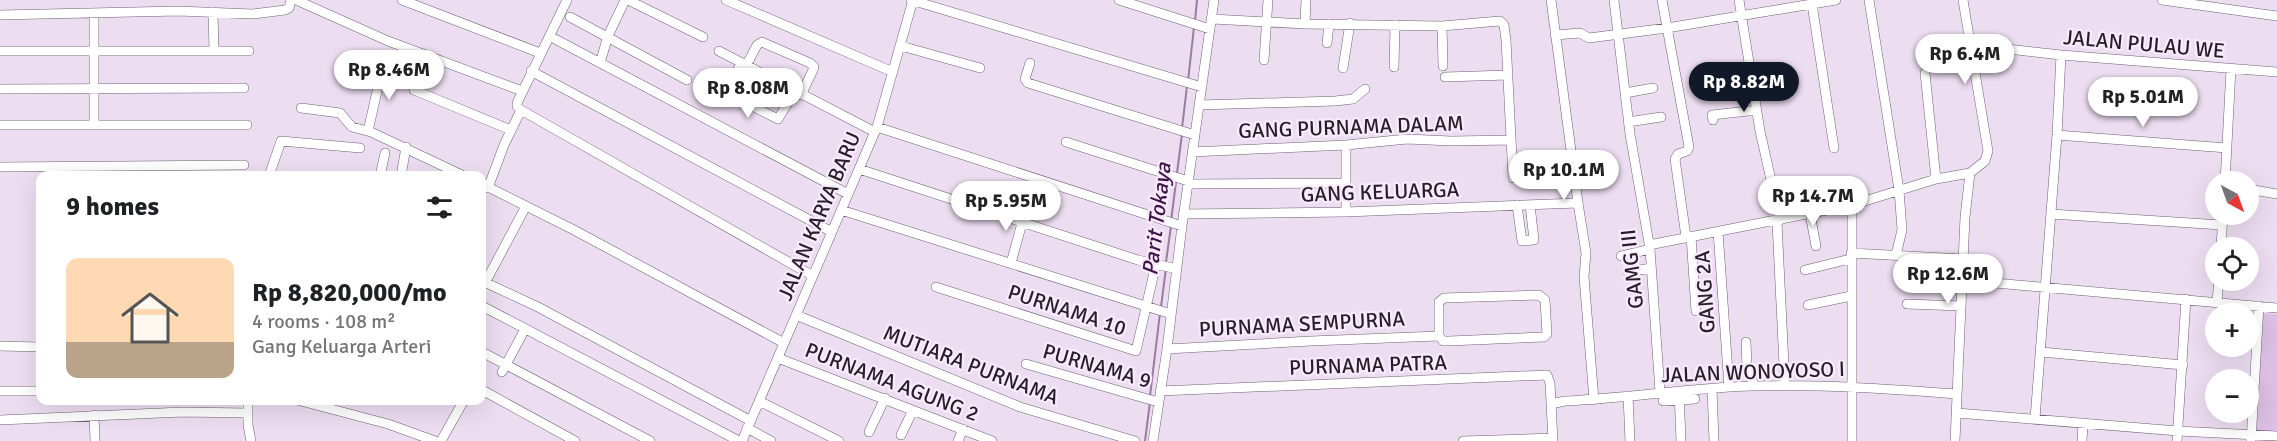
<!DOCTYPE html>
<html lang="en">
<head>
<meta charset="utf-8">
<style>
	:root { --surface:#fff; --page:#f2f2f2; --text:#202124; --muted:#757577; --line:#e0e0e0; --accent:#111827 }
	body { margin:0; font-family:Signika,sans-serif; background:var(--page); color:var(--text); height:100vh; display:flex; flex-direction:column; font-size:22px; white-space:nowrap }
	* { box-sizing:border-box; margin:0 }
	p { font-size:20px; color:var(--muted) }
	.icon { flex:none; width:33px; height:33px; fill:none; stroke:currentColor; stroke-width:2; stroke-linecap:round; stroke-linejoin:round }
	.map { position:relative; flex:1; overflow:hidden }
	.side { position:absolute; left:36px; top:171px; width:450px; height:234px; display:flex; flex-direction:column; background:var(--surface); border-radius:12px; box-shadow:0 6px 24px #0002 }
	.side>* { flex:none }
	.needle { width:39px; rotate:139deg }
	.fabs { position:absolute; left:2205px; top:171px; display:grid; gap:12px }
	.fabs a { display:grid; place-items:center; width:54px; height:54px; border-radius:50%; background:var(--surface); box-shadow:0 6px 24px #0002; font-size:30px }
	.price { position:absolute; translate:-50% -51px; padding:0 14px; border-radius:21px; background:#fff; color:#222; font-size:20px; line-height:39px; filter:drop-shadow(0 2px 3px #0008) }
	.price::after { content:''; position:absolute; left:50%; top:36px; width:18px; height:14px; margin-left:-9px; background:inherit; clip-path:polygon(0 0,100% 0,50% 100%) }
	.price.on { background:var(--accent); color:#fff }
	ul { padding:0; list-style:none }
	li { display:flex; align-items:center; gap:18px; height:150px; padding:0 30px }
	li+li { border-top:2px solid var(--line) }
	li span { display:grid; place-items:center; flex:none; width:168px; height:120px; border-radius:12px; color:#555 }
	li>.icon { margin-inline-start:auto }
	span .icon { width:72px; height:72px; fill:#fffc; stroke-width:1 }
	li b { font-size:26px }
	h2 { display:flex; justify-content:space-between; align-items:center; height:72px; padding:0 30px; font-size:26px }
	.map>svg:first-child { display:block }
	.green { fill:#dcbfe3 }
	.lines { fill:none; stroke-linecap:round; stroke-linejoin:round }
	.stream { stroke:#9a7ba2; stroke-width:2 }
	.minor-casing { stroke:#6e6072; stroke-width:10 }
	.minor { stroke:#fff; stroke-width:9 }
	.labels { text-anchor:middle; stroke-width:4.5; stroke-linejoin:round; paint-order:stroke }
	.street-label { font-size:21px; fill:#251f26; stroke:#faeafe }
	.water-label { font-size:22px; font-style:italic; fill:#3d1546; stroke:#faeafe }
</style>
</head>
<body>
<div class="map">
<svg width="2277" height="441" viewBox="0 0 2277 441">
	<rect width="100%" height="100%" fill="#edddf1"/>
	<path class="green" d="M 2260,313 L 2277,314 L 2277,441 L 2251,441 Z"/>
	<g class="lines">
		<path class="stream" d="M 1195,21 L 1197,0
			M 1188,81 L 1194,27
			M 1182,128 L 1187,86
			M 1177,173 L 1182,134
			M 1171,221 L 1176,182
			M 1166,262 L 1171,226
			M 1161,307 L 1166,268
			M 1150,396 L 1160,313
			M 1145,441 L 1150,402"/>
		<defs>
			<path id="minor" d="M 296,0 L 388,41 L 522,91
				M 402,0 L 540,53
				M 628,0 L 703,37
				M 726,0 L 893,72
				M 911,0 L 1202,87
				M 1119,0 L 1210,29
				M 1551,0 L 1578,203 L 1586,253 L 1584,277 L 1594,400
				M 1614,0 L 1630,134 L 1650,249 L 1660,392
				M 1662,0 L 1689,147 L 1687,151 L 1678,154 L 1675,159 L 1686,237
				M 1739,0 L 1760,131 L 1780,220
				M 1869,0 L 1899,190 L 1902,230 L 1896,255
				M 2162,0 L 2277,16
				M 1812,4 L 1834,148
				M 213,12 L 214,50
				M 94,14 L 94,124
				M 0,15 L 178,11 L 253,14 L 285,10 L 289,8 L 291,0
				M 570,17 L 687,80
				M 1212,19 L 1305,24 L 1442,26 L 1500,21 L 1504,25 L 1506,40 L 1513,178
				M 1305,24 L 1306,0
				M 1442,26 L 1443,66
				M 1555,35 L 1580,33 L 1589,38 L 1667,28 L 1836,0
				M 555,39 L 848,194
				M 1327,43 L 1329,24
				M 1972,45 L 2061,55 L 2277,72
				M 901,46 L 980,68
				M 0,51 L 249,51
				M 719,51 L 875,132
				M 1264,60 L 1268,0
				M 600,63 L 608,36 L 625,0
				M 741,63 L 729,88 L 732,96 L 778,119 L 795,91
				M 1030,63 L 1025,79 L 1028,83 L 1195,135
				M 746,66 L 757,45 L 762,42 L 810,63 L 814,67 L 813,70 L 801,95
				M 1394,67 L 1395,25
				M 1343,68 L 1350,23
				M 531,71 L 832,232
				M 1925,73 L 1936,179
				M 1445,77 L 1508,75
				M 0,89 L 244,88
				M 414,90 L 511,130
				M 1625,93 L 1653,88
				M 1200,105 L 1335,101 L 1353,99 L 1365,89
				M 301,108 L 340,113 L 352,127 L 371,132 L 464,176
				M 521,110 L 813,276
				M 1713,120 L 1712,115 L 1757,110
				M 1628,122 L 1661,117
				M 0,125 L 247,125
				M 877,127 L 1182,226
				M 368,131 L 383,65
				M 2057,135 L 2227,148
				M 1066,142 L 1188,181
				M 1192,152 L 1346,145 L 1407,139 L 1451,141 L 1511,140
				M 0,167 L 244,165
				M 859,169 L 1138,260 L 1177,269
				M 269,176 L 281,141 L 360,148
				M 380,176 L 385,153
				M 401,176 L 406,147
				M 2225,182 L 2231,69
				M 482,184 L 574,230 L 784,343
				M 1188,184 L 1345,183
				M 488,188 L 504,145 L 521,110 L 517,106 L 517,103 L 567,0
				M 2248,189 L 2277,194
				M 1517,205 L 1522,241 L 1534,240 L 1530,205
				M 1852,205 L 1852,441
				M 841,210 L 1171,314
				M 1346,212 L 1346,145
				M 1183,214 L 1346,212 L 1578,203
				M 1810,214 L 1816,246
				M 2051,214 L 2222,225
				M 1777,222 L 1785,386
				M 1718,231 L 1729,387
				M 1691,236 L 1696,311
				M 1649,245 L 1852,205 L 1936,179 L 1970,173 L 1985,161 L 1988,151 L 1963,0
				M 2221,248 L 2223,214
				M 1851,253 L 1963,259
				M 1621,256 L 1650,249
				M 1011,263 L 1022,223
				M 1805,270 L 1850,259
				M 1628,272 L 1651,268
				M 1962,280 L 2277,308
				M 482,281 L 538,307 L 751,421
				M 485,283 L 526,206
				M 936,287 L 1136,351 L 1156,264
				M 2217,302 L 2219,280
				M 1907,304 L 1961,306
				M 1808,305 L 1851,296
				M 482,306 L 739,441
				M 796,315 L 1020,407 L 1135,441
				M 1746,342 L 1747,366 L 1754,386
				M 0,346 L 40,347
				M 1167,349 L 1311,341 L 1439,336 L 1443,341 L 1449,341 L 1544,337 L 1547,334 L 1545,300 L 1539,295 L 1444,298 L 1439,302 L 1439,336
				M 482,352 L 650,441
				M 2041,352 L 2183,365
				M 778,358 L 992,441
				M 1026,364 L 1158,402
				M 502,372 L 525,329
				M 1712,389 L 1714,441
				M 482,390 L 575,441
				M 0,391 L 40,391
				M 1160,391 L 1547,375 L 1550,383 L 1553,441
				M 1679,391 L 1681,441
				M 1628,396 L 1630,441
				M 248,400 L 248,425 L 251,441
				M 297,400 L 388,424 L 435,441
				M 759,401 L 839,441
				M 1663,401 L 1695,399
				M 1551,404 L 1565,401 C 1628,398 1690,388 1752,386 C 1821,384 1889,389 1957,394
				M 1957,413 L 2178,431 L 2277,436
				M 94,415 L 95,441
				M 2035,419 L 2057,135 L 2061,55
				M 0,420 L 183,412 L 246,413
				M 747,428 L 771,441
				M 869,432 L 885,398
				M 901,435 L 913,410
				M 441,441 L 464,400
				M 742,441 L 877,127 L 913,0
				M 958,441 L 963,429
				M 1153,441 L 1167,349 L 1182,226 L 1214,0
				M 1463,441 L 1553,438
				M 1955,441 L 1965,217 L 1970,173
				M 2082,441 L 2083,423
				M 2177,441 L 2186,299
				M 2251,441 L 2259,306"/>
		</defs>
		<use href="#minor" class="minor-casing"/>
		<use href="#minor" class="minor"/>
	</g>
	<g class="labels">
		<g class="street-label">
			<text transform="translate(2144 44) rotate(5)" y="7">JALAN PULAU WE</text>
			<text transform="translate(1351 127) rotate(-2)" y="7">GANG PURNAMA DALAM</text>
			<text transform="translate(1380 192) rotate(-2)" y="7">GANG KELUARGA</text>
			<text transform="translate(819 216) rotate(-67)" y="7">JALAN KARYA BARU</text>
			<text transform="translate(1632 269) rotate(-96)" y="7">GAMG III</text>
			<text transform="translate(1705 292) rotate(-94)" y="7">GANG 2A</text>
			<text transform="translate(1067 310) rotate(18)" y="7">PURNAMA 10</text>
			<text transform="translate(1302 324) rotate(-3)" y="7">PURNAMA SEMPURNA</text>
			<text transform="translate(971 365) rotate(21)" y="7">MUTIARA PURNAMA</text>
			<text transform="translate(1368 365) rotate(-2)" y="7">PURNAMA PATRA</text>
			<text transform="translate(1097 366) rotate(16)" y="7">PURNAMA 9</text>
			<text transform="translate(1753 372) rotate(-2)" y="7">JALAN WONOYOSO I</text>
			<text transform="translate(892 382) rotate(21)" y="7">PURNAMA AGUNG 2</text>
		</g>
		<g class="water-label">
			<text transform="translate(1156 219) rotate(-83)" y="8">Parit Tokaya</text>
		</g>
	</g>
</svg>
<div class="fabs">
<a><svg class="needle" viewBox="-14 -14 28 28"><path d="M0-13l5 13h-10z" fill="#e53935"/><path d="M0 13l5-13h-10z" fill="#757577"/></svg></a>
<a><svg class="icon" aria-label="locate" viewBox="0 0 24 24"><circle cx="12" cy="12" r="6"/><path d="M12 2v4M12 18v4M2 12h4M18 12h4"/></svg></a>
<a>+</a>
<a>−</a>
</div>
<b class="price" style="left:1965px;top:85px">Rp 6.4M</b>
<b class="price" style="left:389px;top:101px">Rp 8.46M</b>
<b class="price on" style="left:1744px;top:113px">Rp 8.82M</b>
<b class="price" style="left:748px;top:119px">Rp 8.08M</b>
<b class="price" style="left:2143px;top:128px">Rp 5.01M</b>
<b class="price" style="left:1564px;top:201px">Rp 10.1M</b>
<b class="price" style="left:1813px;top:227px">Rp 14.7M</b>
<b class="price" style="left:1006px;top:232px">Rp 5.95M</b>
<b class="price" style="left:1948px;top:305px">Rp 12.6M</b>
<section class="side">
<h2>9 homes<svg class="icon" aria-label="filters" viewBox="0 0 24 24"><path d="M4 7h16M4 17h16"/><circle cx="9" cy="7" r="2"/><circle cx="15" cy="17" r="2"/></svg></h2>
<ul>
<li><span style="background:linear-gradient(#ffd9b3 70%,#b9a48a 0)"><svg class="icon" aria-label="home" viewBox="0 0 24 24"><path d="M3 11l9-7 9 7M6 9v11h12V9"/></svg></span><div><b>Rp 8,820,000/mo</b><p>4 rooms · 108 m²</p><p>Gang Keluarga Arteri</p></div></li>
</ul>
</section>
</div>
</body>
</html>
